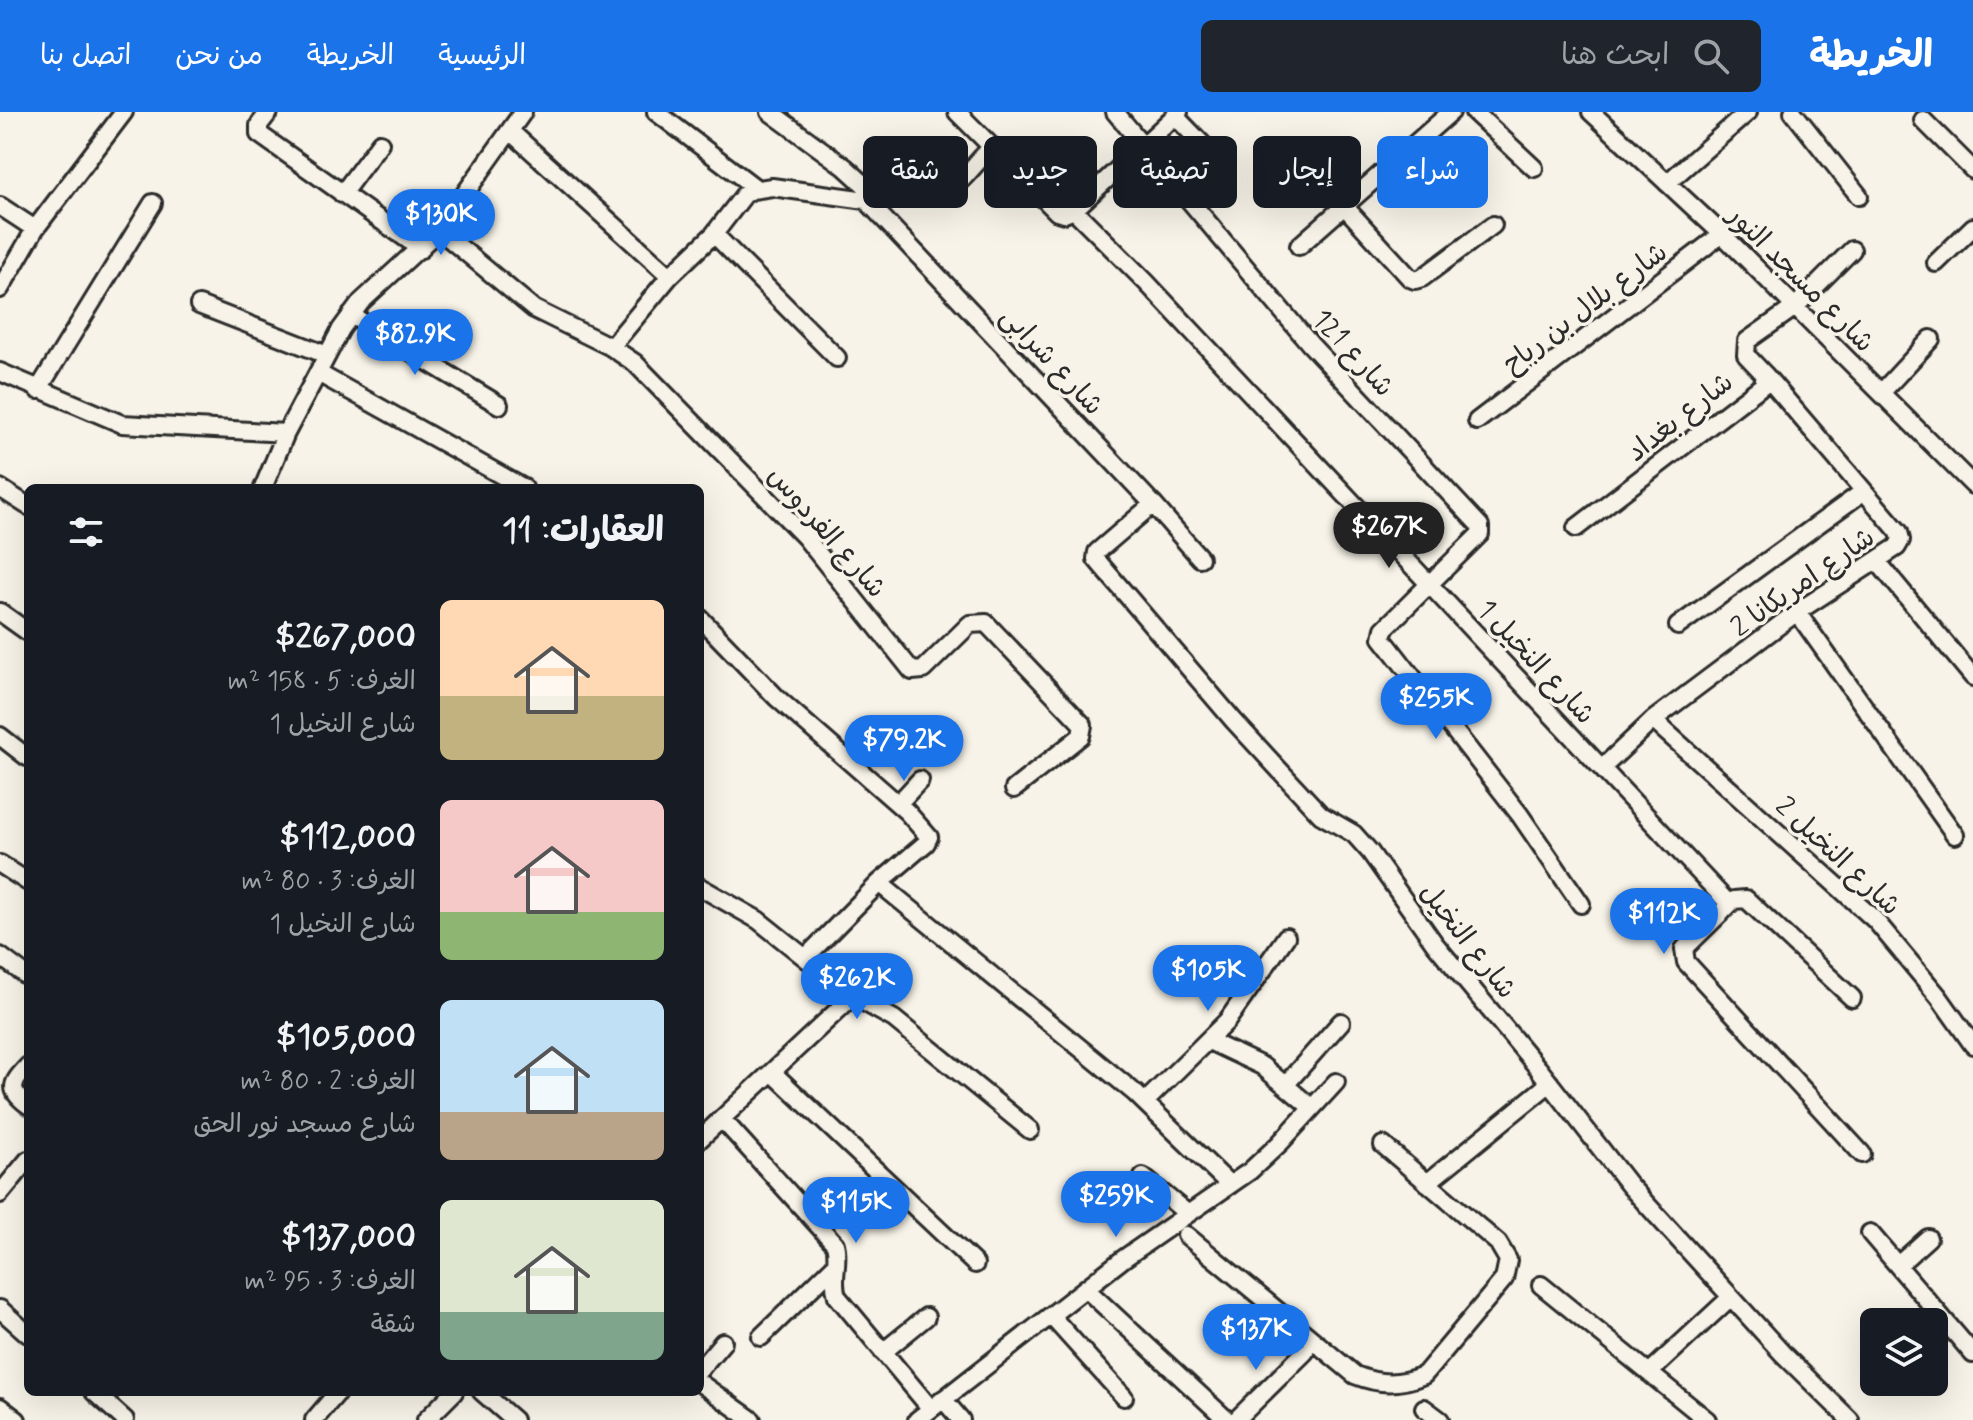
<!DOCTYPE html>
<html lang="ar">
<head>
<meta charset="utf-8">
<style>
	:root { --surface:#171b24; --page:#20242c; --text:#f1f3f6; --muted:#9ea1a6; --accent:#1a73e8 }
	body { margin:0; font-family:Mynerve,"Playpen Sans Arabic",sans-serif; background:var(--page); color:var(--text); direction:rtl; height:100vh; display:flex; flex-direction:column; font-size:30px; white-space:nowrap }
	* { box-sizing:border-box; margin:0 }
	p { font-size:26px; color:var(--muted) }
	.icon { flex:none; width:44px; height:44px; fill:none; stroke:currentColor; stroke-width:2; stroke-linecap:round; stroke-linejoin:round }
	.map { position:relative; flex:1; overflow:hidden; direction:ltr }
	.panel { position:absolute; left:24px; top:372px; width:680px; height:912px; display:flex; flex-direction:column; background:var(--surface); border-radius:12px; box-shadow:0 8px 32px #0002; direction:rtl }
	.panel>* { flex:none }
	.banner { position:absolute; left:728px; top:24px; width:760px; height:72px; direction:rtl; display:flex; gap:16px }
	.controls { position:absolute; left:1860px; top:1196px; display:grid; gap:16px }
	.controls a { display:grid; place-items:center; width:88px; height:88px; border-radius:12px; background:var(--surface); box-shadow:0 8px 32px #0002; font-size:40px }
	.price { position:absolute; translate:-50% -68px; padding:0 18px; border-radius:28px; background:var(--accent); color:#fff; font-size:26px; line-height:52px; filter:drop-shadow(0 2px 4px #0008) }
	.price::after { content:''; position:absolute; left:50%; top:48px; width:24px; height:18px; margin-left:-12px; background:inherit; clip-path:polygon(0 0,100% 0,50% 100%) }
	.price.current { background:#222; color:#fff }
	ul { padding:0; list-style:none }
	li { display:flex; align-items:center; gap:24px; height:200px; padding:0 40px }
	li span { display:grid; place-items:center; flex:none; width:224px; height:160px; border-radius:12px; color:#555 }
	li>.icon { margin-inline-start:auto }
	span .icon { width:96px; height:96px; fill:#fffc; stroke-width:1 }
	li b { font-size:34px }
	h2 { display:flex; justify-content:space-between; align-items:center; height:96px; padding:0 40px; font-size:34px }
	.tag { padding:0 28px; border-radius:12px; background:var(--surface); box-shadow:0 8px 32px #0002; font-size:28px; line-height:72px }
	.tag.current { background:var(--accent); color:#fff }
	header { display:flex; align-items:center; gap:48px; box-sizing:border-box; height:112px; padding:0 40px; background:var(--accent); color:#fff }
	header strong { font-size:38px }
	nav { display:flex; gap:44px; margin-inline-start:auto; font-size:28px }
	.search { width:560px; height:72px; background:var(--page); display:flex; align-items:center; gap:20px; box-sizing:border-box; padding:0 28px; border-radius:12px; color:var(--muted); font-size:30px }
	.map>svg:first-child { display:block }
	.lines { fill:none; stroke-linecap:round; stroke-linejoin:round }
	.minor-casing { stroke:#2b2b2b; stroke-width:22 }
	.minor { stroke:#f7f3e8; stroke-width:16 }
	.labels { text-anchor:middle; stroke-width:7; stroke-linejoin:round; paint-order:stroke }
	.street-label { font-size:28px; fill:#2b2b2b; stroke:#f7f3e8 }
</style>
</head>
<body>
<header>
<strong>الخريطة</strong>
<div class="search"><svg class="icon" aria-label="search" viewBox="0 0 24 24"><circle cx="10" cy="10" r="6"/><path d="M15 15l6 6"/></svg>ابحث هنا</div>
<nav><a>الرئيسية</a><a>الخريطة</a><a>من نحن</a><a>اتصل بنا</a></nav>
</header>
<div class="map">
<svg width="1973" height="1308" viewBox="0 0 1973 1308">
	<rect width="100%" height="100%" fill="#f7f3e8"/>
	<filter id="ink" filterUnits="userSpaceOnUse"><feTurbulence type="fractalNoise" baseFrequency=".0125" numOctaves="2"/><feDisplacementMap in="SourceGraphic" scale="16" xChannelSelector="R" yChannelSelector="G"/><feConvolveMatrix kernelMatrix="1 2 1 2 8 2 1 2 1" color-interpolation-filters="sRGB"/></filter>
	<g filter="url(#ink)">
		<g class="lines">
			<defs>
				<path id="minor" d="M 269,0 L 259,13 L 259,22 L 421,137
					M 656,0 L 757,77
					M 770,0 L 845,55 L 879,86
					M 957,0 L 1057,100 L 1064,102 L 1074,98 L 1179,0
					M 1115,0 L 1310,232 L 1480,414 L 1480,422 L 1384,517 L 1382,526 L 1520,703 L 1581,792
					M 1474,0 L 1534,56
					M 1591,0 L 1722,122 L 1973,373
					M 1793,0 L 1859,84
					M 1175,4 L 1208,38
					M 1923,8 L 1973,58
					M 510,19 L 670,164
					M 1667,71 L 1748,0
					M 342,82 L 380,31
					M 866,88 L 1153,392 L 1200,446
					M 0,94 L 35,117
					M 1345,95 L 1410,166 L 1415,168 L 1422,166 L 1493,113
					M 1074,98 L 1146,170 L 1729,792
					M 439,118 L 534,197 L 611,235 L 635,251 L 805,425 L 912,559 L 923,558 L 970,512 L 986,511 L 1083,613 L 1081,624 L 1014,677
					M 714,122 L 837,246
					M 1299,134 L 1451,0
					M 1936,151 L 1973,115
					M 0,177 L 35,117 L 124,0
					M 199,193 L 327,243
					M 351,203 L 499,293
					M 611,235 L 670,164 L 714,122 L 744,83 L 752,78 L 772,75 L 866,88 L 944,78 L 958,72 L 992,34
					M 0,260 L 122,312 L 286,321
					M 318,261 L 524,376
					M 38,278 L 153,91
					M 1881,281 L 1931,227
					M 1477,309 L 1722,122
					M 0,376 L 28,394
					M 263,376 L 286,321 L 341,217 L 361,190 L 439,118 L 523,0
					M 1153,392 L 1097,440 L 1096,447 L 1101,453 L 1234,609 L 1321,703 L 1354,722 L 1370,740 L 1435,832 L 1538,956 L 1629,1073 L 1783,1242 L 1850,1308
					M 1576,416 L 1763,273 L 1765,263 L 1746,243 L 1747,229 L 1795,195 L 1852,138
					M 1877,449 L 1973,565
					M 0,500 L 28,520
					M 1797,500 L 1955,723
					M 700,506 L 777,586 L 907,700 L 929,725 L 926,731 L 879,771 L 806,845
					M 1678,514 L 1864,379
					M 1653,608 L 1875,808 L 1939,885 L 1973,933
					M 0,624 L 27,645
					M 1602,656 L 1653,608 L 1797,500 L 1897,435 L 1901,428 L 1899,420 L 1765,263
					M 898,692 L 920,668
					M 0,752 L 28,770
					M 879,771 L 1135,981 L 1230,1073
					M 700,775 L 758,808 L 853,884 L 894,907 L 1030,1018
					M 0,844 L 28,865
					M 1852,886 L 1746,787 L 1734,788 L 1684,837 L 1686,850 L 1862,1042
					M 1209,929 L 1262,954 L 1312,996
					M 28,954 C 12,971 7,977 28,993
					M 773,961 L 975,1152
					M 1286,972 L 1341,910
					M 1145,990 L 1227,909 L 1286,825
					M 722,1007 L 835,1132 C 840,1149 831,1166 837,1184 L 931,1297
					M 700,1027 L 853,884
					M 1143,1065 L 1188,1102
					M 1427,1071 L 1550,971
					M 0,1082 L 28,1048
					M 1870,1121 L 1973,1242
					M 1186,1123 L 1355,1263 C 1380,1273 1399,1273 1424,1263 L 1504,1167 L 1508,1148 L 1498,1131 L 1383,1033
					M 1898,1153 L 1928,1126
					M 1541,1173 L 1707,1308
					M 1086,1177 L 1227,1308
					M 0,1197 L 28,1222
					M 1052,1205 L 1124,1285
					M 761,1225 L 835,1153
					M 883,1240 L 926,1205
					M 700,1257 L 723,1230
					M 1649,1261 L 1731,1185
					M 700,1271 L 752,1308
					M 94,1280 L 125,1308
					M 482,1280 L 514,1308
					M 943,1287 L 961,1308
					M 0,1295 L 17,1308
					M 1424,1296 L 1440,1308
					M 314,1308 L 338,1280
					M 426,1308 L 454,1280
					M 917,1308 L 1123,1147 L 1250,1059 L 1280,1031 L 1336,970
					M 1236,1308 L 1305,1240"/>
			</defs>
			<use href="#minor" class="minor-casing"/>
			<use href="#minor" class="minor"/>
		</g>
	</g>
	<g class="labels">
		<g class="street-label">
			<text transform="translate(1802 166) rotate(45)" y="10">شارع مسجد النور</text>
			<text transform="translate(1584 195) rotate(-37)" y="10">شارع بلال بن رباح</text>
			<text transform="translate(1354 240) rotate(48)" y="10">شارع 121</text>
			<text transform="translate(1053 248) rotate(47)" y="10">شارع شرابى</text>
			<text transform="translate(1679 304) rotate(-38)" y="10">شارع بغداد</text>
			<text transform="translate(828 419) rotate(49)" y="10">شارع الفردوس</text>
			<text transform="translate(1802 469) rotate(-35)" y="10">شارع امريكانا 2</text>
			<text transform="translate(1537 549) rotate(47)" y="10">شارع النخيل 1</text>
			<text transform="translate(1839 743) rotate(43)" y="10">شارع النخيل 2</text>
			<text transform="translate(1469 828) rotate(52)" y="10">شارع النخيل</text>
		</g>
	</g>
</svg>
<div class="controls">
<a><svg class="icon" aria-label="layers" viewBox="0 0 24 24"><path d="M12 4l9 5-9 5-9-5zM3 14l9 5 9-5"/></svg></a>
</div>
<b class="price" style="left:441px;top:145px">$130K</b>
<b class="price" style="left:415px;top:265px">$82.9K</b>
<b class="price current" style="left:1389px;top:458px">$267K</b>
<b class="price" style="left:1436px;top:629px">$255K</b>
<b class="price" style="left:904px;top:671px">$79.2K</b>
<b class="price" style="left:1664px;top:844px">$112K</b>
<b class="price" style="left:1208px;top:901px">$105K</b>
<b class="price" style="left:857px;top:909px">$262K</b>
<b class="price" style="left:1116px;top:1127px">$259K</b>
<b class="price" style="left:856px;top:1133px">$115K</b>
<b class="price" style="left:1256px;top:1260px">$137K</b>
<div class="banner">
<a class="tag current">شراء</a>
<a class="tag">إيجار</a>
<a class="tag">تصفية</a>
<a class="tag">جديد</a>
<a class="tag">شقة</a>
</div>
<section class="panel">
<h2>العقارات: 11<svg class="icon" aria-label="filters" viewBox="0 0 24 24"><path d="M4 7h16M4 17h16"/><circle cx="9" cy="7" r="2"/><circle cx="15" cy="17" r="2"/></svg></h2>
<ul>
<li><span style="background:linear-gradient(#ffd9b3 60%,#c2b280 0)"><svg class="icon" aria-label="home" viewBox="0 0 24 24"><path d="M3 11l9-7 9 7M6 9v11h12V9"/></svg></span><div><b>$267,000</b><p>الغرف: 5 · 158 m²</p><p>شارع النخيل 1</p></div></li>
<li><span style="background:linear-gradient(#f6c9c9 70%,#8fb573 0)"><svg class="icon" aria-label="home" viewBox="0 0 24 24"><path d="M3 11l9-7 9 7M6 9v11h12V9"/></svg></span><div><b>$112,000</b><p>الغرف: 3 · 80 m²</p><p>شارع النخيل 1</p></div></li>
<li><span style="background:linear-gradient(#bfe0f5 70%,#b9a48a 0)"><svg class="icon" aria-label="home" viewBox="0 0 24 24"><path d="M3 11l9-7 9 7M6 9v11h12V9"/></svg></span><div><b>$105,000</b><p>الغرف: 2 · 80 m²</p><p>شارع مسجد نور الحق</p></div></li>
<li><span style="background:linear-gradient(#dfe7d0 70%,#7fa58c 0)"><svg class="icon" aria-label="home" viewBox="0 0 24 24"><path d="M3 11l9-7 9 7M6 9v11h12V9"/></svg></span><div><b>$137,000</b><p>الغرف: 3 · 95 m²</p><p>شقة</p></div></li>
</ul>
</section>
</div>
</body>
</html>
